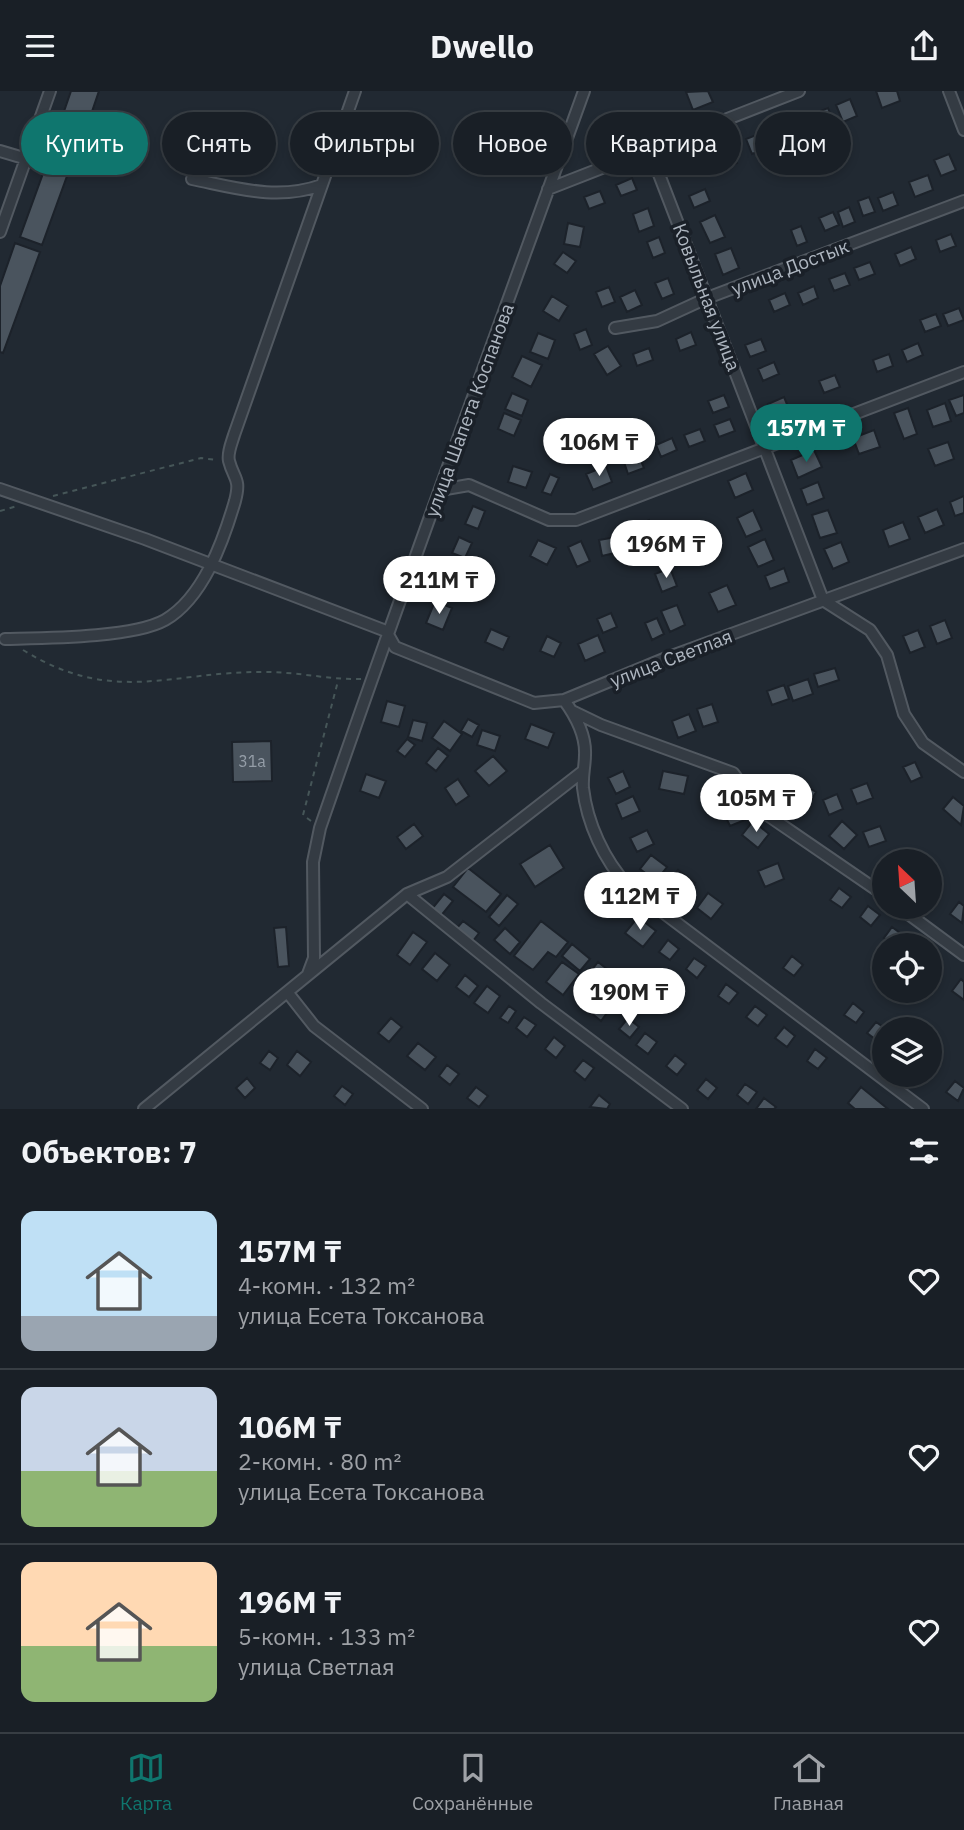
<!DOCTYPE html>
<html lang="ru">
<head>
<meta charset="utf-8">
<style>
	:root { --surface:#191f26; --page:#22272e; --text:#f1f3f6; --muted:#9fa2a7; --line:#373d43; --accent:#0f766e }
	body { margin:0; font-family:"IBM Plex Sans",sans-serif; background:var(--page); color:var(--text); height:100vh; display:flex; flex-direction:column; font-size:26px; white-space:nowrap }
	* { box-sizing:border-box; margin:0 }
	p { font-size:23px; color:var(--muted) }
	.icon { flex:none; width:38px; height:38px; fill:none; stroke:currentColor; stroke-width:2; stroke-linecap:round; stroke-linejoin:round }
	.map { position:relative; height:1018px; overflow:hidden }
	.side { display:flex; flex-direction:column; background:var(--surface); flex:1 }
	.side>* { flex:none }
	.hud { position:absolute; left:21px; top:21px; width:922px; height:63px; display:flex; gap:14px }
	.needle { width:46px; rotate:335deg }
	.fabs { position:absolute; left:872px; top:758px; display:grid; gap:14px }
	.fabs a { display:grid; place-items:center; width:70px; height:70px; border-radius:50%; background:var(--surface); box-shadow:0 4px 10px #0003,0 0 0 2px var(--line); font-size:35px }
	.price { position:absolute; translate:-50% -60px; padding:0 16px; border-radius:24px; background:#fff; color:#222; font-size:23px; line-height:46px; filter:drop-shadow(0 2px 4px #0008) }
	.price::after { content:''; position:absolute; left:50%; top:42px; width:21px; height:16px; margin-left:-10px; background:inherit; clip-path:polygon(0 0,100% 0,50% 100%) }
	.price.selected { background:var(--accent); color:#fff }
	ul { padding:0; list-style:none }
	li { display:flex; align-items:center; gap:21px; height:175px; padding:0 21px }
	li+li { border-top:2px solid var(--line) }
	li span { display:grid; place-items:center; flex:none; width:196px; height:140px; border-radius:14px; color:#555 }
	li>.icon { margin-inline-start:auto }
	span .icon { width:84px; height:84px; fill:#fffc; stroke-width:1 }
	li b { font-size:30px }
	h2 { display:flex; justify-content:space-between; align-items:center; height:84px; padding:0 21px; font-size:30px }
	.tag { padding:0 24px; border-radius:32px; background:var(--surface); box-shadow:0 4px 10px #0003,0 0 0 2px var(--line); font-size:24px; line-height:63px }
	.tag.selected { background:var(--accent); color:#fff }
	header { display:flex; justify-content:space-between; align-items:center; height:91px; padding:0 21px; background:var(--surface); font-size:32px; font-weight:700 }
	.tabs { display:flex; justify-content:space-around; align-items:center; height:98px; border-top:2px solid var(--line); background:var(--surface); font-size:19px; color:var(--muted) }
	.tabs a { display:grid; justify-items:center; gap:4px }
	.tabs .selected { color:var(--accent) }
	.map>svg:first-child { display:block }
	.building { fill:#4a545e; stroke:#1c222a; stroke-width:2 }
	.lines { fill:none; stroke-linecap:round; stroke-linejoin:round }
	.minor-casing { stroke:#525961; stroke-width:14 }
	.path { stroke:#465658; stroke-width:2; stroke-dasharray:5 5; stroke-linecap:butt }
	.minor { stroke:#343b43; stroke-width:10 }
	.labels { text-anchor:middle; stroke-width:7; stroke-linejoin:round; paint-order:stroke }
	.number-label { font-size:16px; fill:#959ea8 }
	.street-label { font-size:19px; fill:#aeb6c0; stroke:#1a2028 }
</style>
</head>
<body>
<header><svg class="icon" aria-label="menu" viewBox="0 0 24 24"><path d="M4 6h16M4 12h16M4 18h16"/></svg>Dwello<svg class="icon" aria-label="share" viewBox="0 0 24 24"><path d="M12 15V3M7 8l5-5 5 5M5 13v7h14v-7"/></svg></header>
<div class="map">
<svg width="964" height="1018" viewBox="0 0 964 1018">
	<rect width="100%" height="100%" fill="#212932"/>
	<path class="building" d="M 71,0 L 99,0 L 84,44 L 59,35 Z
		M 708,0 L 713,11 L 693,19 L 686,1 Z
		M 876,0 L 897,0 L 900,10 L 882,17 Z
		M 850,8 L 857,25 L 843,31 L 836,14 Z
		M 828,17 L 833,31 L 818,37 L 813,23 Z
		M 642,26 L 649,43 L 630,51 L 622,34 Z
		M 796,28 L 803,46 L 784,54 L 777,36 Z
		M 764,41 L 770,56 L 752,63 L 746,48 Z
		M 57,44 L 79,52 L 42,154 L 20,146 Z
		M 730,56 L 737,72 L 720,79 L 713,63 Z
		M 949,63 L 956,79 L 941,85 L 934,69 Z
		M 693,64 L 698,76 L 682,82 L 677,70 Z
		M 928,84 L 933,99 L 915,106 L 909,91 Z
		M 632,87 L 637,99 L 621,105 L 616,94 Z
		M 705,98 L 710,110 L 694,117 L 689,105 Z
		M 600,100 L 605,112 L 589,118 L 584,106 Z
		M 893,101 L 898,114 L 883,120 L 878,107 Z
		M 869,106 L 875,121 L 863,125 L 858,110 Z
		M 849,116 L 855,131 L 843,136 L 838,121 Z
		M 648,117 L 654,135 L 639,141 L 633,123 Z
		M 833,121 L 839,134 L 825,140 L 819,127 Z
		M 715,124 L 725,146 L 710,152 L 700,131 Z
		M 568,132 L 584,136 L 580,156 L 564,153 Z
		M 801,135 L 807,151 L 797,155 L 791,139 Z
		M 951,143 L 956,155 L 940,161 L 936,149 Z
		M 659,146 L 665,162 L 653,167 L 647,151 Z
		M 15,152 L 40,161 L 3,262 L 0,261 L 0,195 Z
		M 911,156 L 916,168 L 900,175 L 895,163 Z
		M 731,157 L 739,177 L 723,184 L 715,163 Z
		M 563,161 L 576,170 L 567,182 L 554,173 Z
		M 870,171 L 875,183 L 859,189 L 854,177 Z
		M 845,182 L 850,194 L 834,200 L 829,188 Z
		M 668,187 L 674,203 L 662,208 L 655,192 Z
		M 814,195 L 818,207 L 803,214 L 798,202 Z
		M 609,196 L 615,211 L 602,216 L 596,201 Z
		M 635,199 L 642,214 L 627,221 L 620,206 Z
		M 785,202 L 790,214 L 774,221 L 769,209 Z
		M 552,205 L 568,215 L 559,230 L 543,220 Z
		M 959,217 L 964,229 L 948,235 L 943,223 Z
		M 936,223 L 941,235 L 925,241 L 920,229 Z
		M 586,238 L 592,254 L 580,259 L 574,243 Z
		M 691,241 L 696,254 L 680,260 L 676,248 Z
		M 538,242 L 555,249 L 548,268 L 530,261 Z
		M 761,248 L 766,260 L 750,266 L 745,254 Z
		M 918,252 L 923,264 L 907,271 L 902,259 Z
		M 608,255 L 621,275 L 607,284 L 594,263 Z
		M 649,257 L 653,269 L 637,275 L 633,263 Z
		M 889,263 L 893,275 L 877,281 L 873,269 Z
		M 522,265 L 542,274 L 531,296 L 512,286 Z
		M 774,271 L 779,283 L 763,290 L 758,278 Z
		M 835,284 L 840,296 L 824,302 L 819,290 Z
		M 512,302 L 528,309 L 522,325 L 505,318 Z
		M 724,304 L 729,316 L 713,322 L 708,310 Z
		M 964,304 L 964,322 L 956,325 L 949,309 Z
		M 784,306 L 789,318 L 773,325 L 768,313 Z
		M 945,312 L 951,330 L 933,336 L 927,319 Z
		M 908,317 L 917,343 L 904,348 L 894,322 Z
		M 504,322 L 521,329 L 514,345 L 498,338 Z
		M 730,328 L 735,340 L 719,346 L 714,334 Z
		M 700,338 L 705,350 L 689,356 L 684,344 Z
		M 874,339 L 880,356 L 859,363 L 853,347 Z
		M 672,347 L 677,359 L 661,366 L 656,354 Z
		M 948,351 L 954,368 L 935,375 L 928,358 Z
		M 814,359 L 822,376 L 798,387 L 791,369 Z
		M 639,365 L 644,377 L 628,383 L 624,371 Z
		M 513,375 L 532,381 L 526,397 L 508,391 Z
		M 606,375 L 612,391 L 593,399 L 586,383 Z
		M 746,382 L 753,399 L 735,407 L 728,390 Z
		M 550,383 L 559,387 L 551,404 L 542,401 Z
		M 818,391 L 824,407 L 807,414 L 801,398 Z
		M 964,405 L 964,422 L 955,425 L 950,411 Z
		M 473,415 L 485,420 L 478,438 L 465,433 Z
		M 937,418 L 944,434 L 925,442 L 918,426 Z
		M 753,419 L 762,439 L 746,446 L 737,427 Z
		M 828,419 L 837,442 L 820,447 L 812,424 Z
		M 649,429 L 656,443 L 637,452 L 630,438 Z
		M 903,431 L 910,448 L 889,456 L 883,439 Z
		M 459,446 L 472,452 L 465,467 L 452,462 Z
		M 616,446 L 619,461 L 602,465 L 599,449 Z
		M 765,448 L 774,469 L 758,476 L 748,456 Z
		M 538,449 L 556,457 L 547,474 L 530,465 Z
		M 581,450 L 590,470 L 577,476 L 568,456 Z
		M 841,451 L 849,471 L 833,478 L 824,458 Z
		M 670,477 L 677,495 L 662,501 L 655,483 Z
		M 784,477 L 789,491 L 770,498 L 765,485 Z
		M 442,484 L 460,492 L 453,507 L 436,500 Z
		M 727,494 L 736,514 L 718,521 L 709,502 Z
		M 435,510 L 452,517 L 443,539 L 426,532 Z
		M 677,514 L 685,534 L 670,541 L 661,520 Z
		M 611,522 L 617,536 L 603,542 L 597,528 Z
		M 657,527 L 664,543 L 652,549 L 645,532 Z
		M 945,529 L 952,547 L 937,553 L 930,535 Z
		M 491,538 L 509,546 L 503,559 L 485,551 Z
		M 918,539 L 925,556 L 910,562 L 903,545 Z
		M 598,544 L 605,561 L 585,570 L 578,553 Z
		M 547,545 L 561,552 L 554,566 L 540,560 Z
		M 835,577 L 839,589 L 818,596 L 814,583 Z
		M 808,588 L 813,603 L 793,610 L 788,595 Z
		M 784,594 L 789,608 L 772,614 L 767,600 Z
		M 387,610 L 405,615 L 399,636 L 381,631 Z
		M 712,613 L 718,631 L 703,636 L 697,618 Z
		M 689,623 L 696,640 L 678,647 L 672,630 Z
		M 468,628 L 479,634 L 472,646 L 461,640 Z
		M 413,629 L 427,632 L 422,650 L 408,646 Z
		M 444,630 L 462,643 L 450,660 L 432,647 Z
		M 531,633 L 554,642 L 548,657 L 525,648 Z
		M 482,639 L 500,645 L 495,660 L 477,654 Z
		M 407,648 L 415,654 L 405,666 L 397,660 Z
		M 271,650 L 272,690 L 233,691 L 232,651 Z
		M 438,657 L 448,665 L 436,680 L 426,672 Z
		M 493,665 L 507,680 L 489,695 L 475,680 Z
		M 915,671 L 922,686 L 911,691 L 903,676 Z
		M 623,680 L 630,696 L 616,703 L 608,687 Z
		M 663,680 L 688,685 L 684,703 L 659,698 Z
		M 366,683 L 386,690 L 379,707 L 360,700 Z
		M 458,688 L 469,705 L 456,714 L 445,697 Z
		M 867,692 L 873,707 L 857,713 L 851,698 Z
		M 804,694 L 816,701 L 807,717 L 794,710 Z
		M 837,703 L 843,718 L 829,724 L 823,709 Z
		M 633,705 L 640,720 L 622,728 L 616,713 Z
		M 953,706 L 964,715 L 961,734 L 943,718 Z
		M 735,707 L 745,729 L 730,735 L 720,714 Z
		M 753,730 L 769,743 L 758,757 L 742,744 Z
		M 842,730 L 857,744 L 844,758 L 829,745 Z
		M 414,733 L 423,745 L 406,758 L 397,746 Z
		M 880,735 L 886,750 L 869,756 L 863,741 Z
		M 647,739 L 654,753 L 637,761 L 630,747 Z
		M 550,754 L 564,777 L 535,796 L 520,773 Z
		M 651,764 L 667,776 L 656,790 L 640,778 Z
		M 778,772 L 784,788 L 765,796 L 758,780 Z
		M 468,777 L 501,803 L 486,821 L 453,796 Z
		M 678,779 L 695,792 L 684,806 L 667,793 Z
		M 929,790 L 941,799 L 932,810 L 929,808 Z
		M 604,797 L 623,810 L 612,826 L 586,808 L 593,799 L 599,803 Z
		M 839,797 L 851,806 L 842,817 L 830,809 Z
		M 708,802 L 723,813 L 711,828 L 697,817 Z
		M 444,803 L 453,810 L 440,826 L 431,819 Z
		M 507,804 L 518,813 L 499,835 L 489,826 Z
		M 959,811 L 964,815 L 962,832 L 950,823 Z
		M 868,815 L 880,824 L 871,835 L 860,826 Z
		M 638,826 L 656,840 L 643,856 L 625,842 Z
		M 463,830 L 479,842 L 473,850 L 456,838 Z
		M 541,830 L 568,851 L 556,866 L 548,861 L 533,879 L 514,865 Z
		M 286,836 L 289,875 L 278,876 L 274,837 Z
		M 892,836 L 904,845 L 897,854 L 884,847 Z
		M 505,837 L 520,851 L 510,863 L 494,849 Z
		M 413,841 L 427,851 L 410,874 L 397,864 Z
		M 668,849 L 679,858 L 670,869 L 659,861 Z
		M 572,853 L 590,868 L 580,880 L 562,865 Z
		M 435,862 L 450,874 L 437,890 L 422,878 Z
		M 792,865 L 803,874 L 794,885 L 783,877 Z
		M 694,867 L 706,875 L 697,887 L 686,878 Z
		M 562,871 L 579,883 L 563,904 L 546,891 Z
		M 598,871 L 616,885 L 609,894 L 591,880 Z
		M 465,884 L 478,895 L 469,906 L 456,896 Z
		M 961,888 L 964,891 L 964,909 L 952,900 Z
		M 726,893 L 738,902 L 729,913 L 718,905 Z
		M 487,895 L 500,905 L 488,922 L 474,912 Z
		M 599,909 L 610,918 L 601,930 L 590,921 Z
		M 853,912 L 864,921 L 856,932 L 844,924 Z
		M 509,915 L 516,920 L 508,932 L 500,927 Z
		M 755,915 L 767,924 L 758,935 L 746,926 Z
		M 524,926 L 536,934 L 527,946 L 516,937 Z
		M 391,927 L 402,936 L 389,951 L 378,942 Z
		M 628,927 L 639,936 L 630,947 L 619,938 Z
		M 876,931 L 886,938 L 879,951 L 867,942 Z
		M 784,936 L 795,945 L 787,956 L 775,947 Z
		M 645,942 L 657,951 L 648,963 L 636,954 Z
		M 554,946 L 565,955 L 556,967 L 545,958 Z
		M 418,952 L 436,966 L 425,979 L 407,965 Z
		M 815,958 L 827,967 L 818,978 L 807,970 Z
		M 269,960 L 278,967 L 270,979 L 260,972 Z
		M 297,960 L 311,971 L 300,985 L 287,974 Z
		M 675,964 L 686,973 L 677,984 L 666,975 Z
		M 583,969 L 594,977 L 585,989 L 574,980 Z
		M 447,974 L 459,983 L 450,994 L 439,985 Z
		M 247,987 L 255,997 L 245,1007 L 236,997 Z
		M 706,988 L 717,997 L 708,1008 L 697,999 Z
		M 955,990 L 964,997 L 958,1010 L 946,1001 Z
		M 745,993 L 757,1001 L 748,1013 L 737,1004 Z
		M 342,995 L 353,1003 L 345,1014 L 334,1005 Z
		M 476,996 L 488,1005 L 479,1016 L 467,1007 Z
		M 861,996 L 888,1018 L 855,1018 L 848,1012 Z
		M 599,1004 L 610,1013 L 607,1018 L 590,1016 Z
		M 764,1007 L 776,1016 L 774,1018 L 756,1018 Z"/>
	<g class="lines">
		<defs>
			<path id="minor" d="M 949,0 L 964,39
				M 0,60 L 27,68
				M 650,60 L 823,509 L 870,539 L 887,564 L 904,623 L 923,652 L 964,681
				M 192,88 C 237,97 277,110 322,94
				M 548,98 L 799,0
				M 0,141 L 50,0
				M 615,237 L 657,230 L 707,207 L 964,110
				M 0,398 L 145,448 L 386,540 L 395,556 L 534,612 L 564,609 L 666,567 L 964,458
				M 440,399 L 469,394 L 549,429 L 576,429 L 964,281
				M 5,548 C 43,547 133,547 165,529 C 203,507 223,451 235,410 C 241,387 234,389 229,370 C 227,362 232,351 234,344 L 355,0
				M 564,609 C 575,624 586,645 585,664 C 585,675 582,685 583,697 C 587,732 604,769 628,795 L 923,1018
				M 572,620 L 601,634 L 733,682 L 760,719 L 884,804
				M 407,803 L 541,912 L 682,1018
				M 899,816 L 964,864
				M 308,883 L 314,867 L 313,771 L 320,737 C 405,490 495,246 584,0
				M 288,902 L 314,935 L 422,1018
				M 144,1018 L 407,803 L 447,786 L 582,681"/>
		</defs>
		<use href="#minor" class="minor-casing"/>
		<path class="path" d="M 53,405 L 201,367 L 217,369
			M 0,420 L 17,415
			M 23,559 C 114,615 169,580 266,581 C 299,581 330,589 362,588
			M 311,730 L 303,724 L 338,590"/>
		<use href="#minor" class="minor"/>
	</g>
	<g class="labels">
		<g class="number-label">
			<text x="252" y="676">31а</text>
		</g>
		<g class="street-label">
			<text transform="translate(790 176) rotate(-21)" y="7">улица Достык</text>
			<text transform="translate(707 206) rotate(69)" y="7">Ковыльная улица</text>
			<text transform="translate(469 319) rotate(-70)" y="7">улица Шапета Коспанова</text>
			<text transform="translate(671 567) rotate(-21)" y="7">улица Светлая</text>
		</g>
	</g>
</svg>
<div class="fabs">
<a><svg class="needle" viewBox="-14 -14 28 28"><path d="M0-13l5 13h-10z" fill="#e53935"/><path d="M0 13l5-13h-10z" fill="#9fa2a7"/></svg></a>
<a><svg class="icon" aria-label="locate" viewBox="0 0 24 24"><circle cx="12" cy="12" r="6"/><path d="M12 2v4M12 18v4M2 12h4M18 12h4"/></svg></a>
<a><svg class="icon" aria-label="layers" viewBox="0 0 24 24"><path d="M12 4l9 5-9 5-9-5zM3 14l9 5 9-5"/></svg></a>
</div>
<b class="price selected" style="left:806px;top:373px">157M ₸</b>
<b class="price" style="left:599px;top:387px">106M ₸</b>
<b class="price" style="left:666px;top:489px">196M ₸</b>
<b class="price" style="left:439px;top:525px">211M ₸</b>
<b class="price" style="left:756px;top:743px">105M ₸</b>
<b class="price" style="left:640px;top:841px">112M ₸</b>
<b class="price" style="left:629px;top:937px">190M ₸</b>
<div class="hud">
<a class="tag selected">Купить</a>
<a class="tag">Снять</a>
<a class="tag">Фильтры</a>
<a class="tag">Новое</a>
<a class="tag">Квартира</a>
<a class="tag">Дом</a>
</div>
</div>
<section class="side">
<h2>Объектов: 7<svg class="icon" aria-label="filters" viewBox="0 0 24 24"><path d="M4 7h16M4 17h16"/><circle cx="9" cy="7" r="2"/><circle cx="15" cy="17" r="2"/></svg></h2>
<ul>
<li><span style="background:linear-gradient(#bfe0f5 75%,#9aa5b1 0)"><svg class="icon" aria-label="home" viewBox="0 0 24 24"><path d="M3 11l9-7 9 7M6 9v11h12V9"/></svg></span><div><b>157M ₸</b><p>4-комн. · 132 m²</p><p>улица Есета Токсанова</p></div><svg class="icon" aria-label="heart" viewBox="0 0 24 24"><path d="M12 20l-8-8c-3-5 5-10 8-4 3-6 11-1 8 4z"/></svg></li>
<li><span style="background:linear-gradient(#c9d6e8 60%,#8fb573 0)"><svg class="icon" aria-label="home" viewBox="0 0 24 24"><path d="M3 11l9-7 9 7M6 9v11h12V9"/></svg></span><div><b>106M ₸</b><p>2-комн. · 80 m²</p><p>улица Есета Токсанова</p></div><svg class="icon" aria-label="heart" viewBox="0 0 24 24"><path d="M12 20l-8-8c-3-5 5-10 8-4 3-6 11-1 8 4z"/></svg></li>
<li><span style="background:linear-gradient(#ffd9b3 60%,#8fb573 0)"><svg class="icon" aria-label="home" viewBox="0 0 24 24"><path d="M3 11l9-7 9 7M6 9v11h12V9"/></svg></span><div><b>196M ₸</b><p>5-комн. · 133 m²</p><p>улица Светлая</p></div><svg class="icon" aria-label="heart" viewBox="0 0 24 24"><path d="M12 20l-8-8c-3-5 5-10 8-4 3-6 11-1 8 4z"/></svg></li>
</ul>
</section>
<nav class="tabs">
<a class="selected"><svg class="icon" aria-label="map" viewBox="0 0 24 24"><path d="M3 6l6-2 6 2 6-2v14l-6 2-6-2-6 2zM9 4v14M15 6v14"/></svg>Карта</a>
<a><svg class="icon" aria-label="saved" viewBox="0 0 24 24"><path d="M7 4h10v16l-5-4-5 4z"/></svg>Сохранённые</a>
<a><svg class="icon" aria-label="home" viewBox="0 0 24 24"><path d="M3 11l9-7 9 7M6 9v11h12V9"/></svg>Главная</a>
</nav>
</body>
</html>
